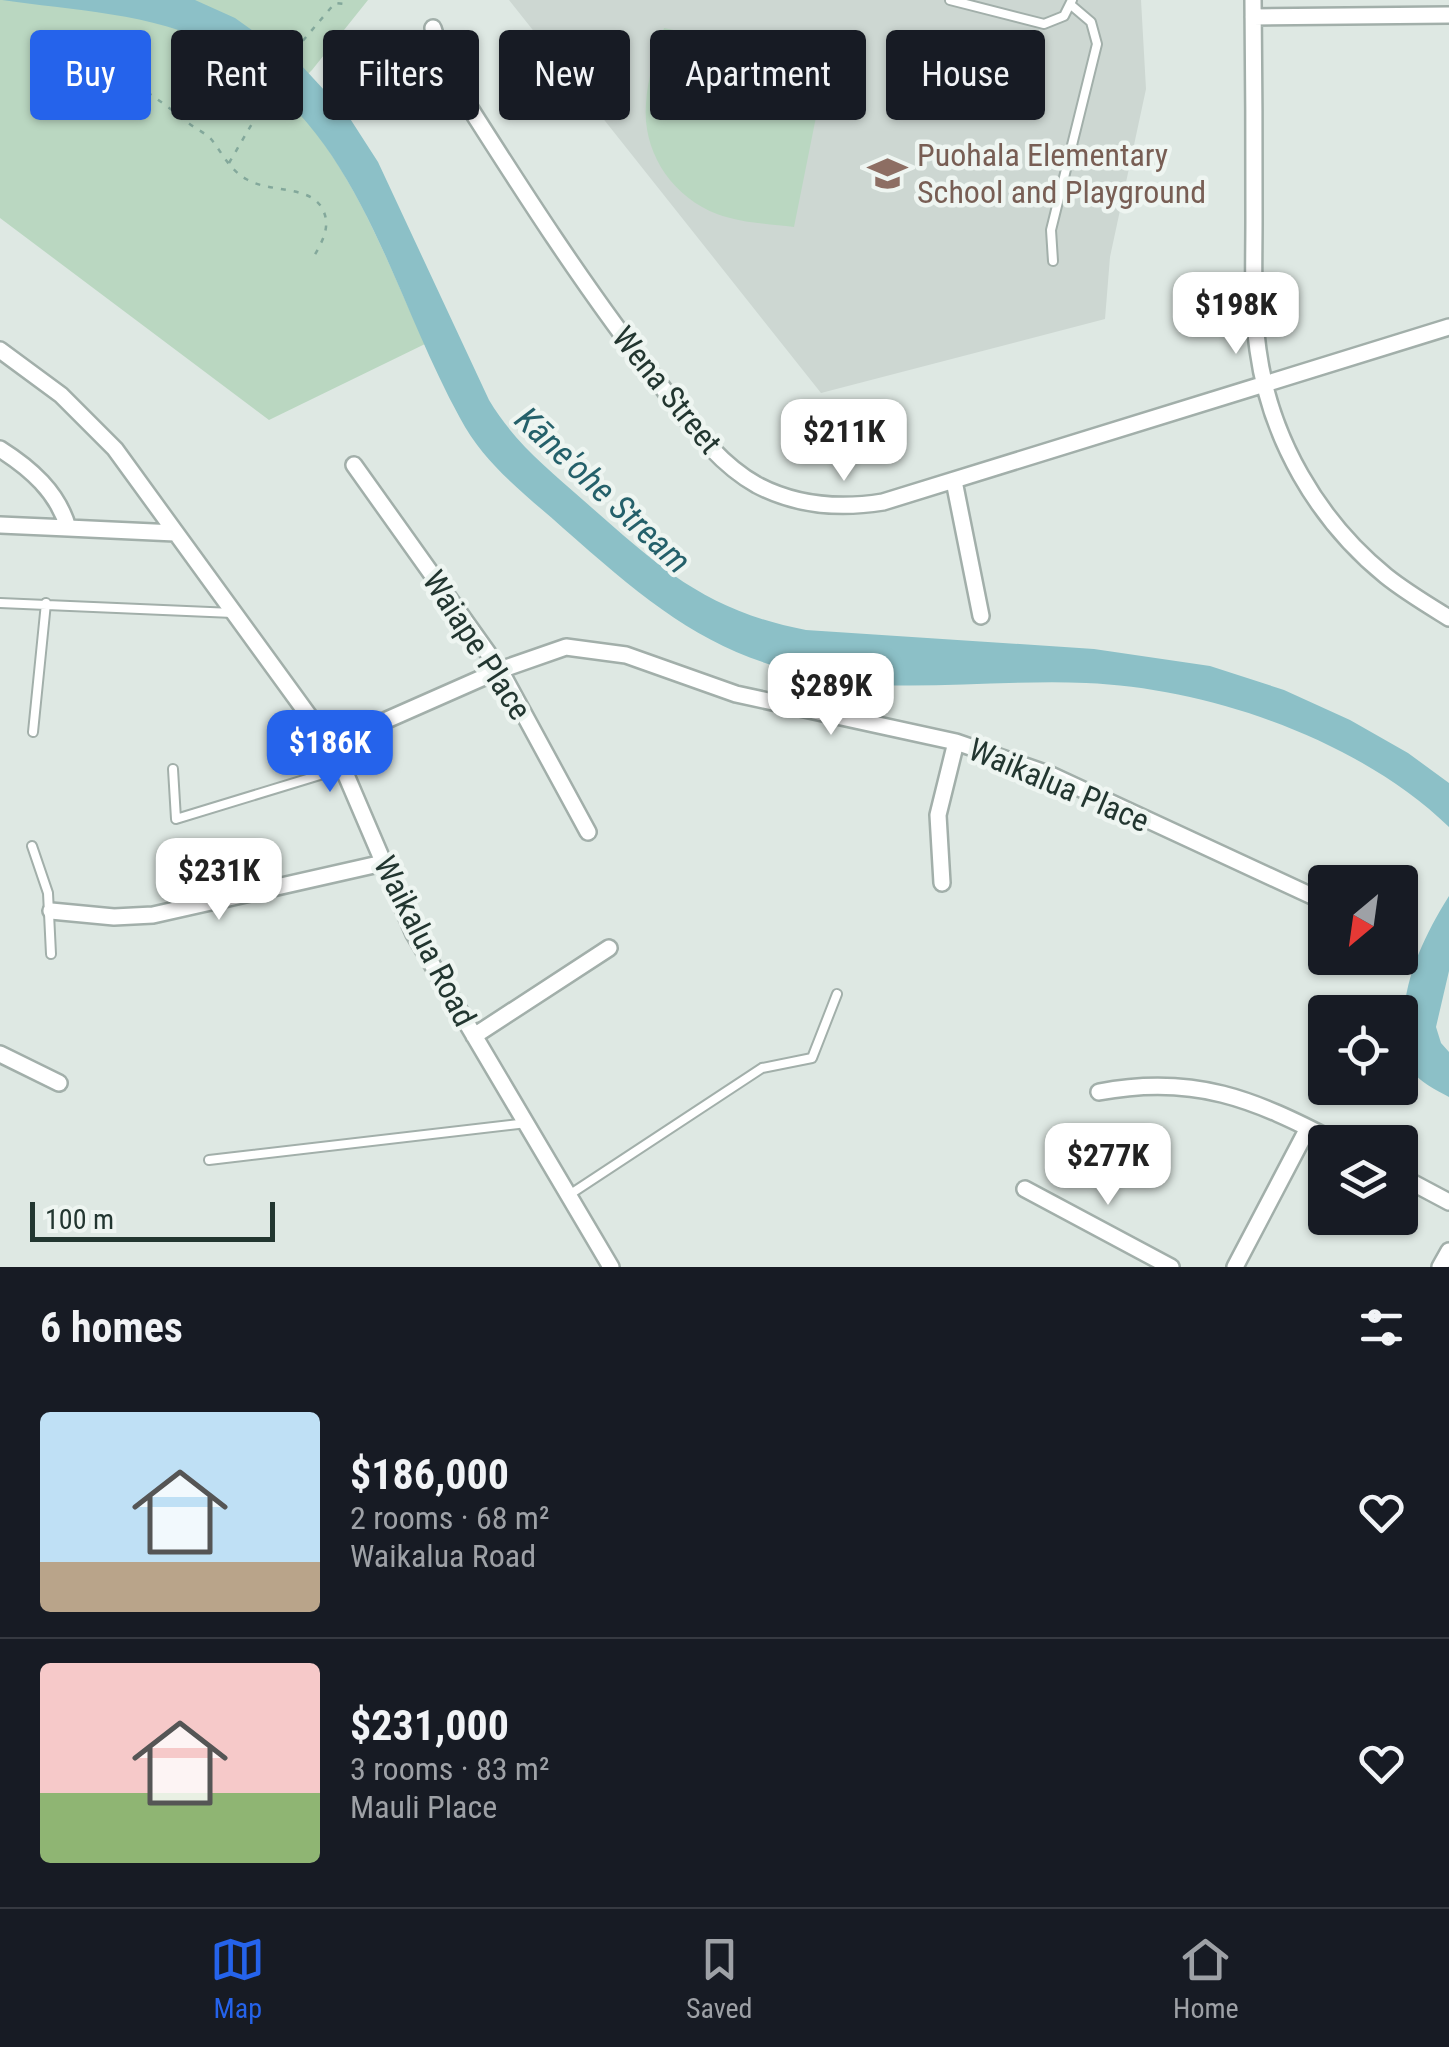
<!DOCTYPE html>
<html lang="en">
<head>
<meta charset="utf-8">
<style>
	:root { --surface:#171b24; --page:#242831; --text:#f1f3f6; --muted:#9ea1a6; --line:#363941; --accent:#2563eb }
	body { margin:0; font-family:"Roboto Condensed",sans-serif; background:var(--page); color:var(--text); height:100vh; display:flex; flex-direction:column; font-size:38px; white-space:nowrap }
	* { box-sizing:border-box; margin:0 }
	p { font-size:32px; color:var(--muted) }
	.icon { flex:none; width:55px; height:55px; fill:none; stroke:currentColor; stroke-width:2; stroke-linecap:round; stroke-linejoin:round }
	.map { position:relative; height:1267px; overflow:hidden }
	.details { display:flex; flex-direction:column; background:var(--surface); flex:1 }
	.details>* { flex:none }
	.guide { position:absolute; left:30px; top:30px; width:1390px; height:90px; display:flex; gap:20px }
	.needle { width:65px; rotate:209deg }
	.buttons { position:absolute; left:1308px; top:865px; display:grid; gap:20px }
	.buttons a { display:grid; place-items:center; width:110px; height:110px; border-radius:10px; background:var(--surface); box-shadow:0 2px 8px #0004; font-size:50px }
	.scale { position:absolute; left:30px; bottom:25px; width:245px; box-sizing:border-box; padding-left:10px; border:5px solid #223630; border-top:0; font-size:28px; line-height:35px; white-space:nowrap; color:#223630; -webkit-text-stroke:8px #eef5f1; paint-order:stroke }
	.price { position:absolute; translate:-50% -85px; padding:0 22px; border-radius:20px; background:#fff; color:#222; font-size:32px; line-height:65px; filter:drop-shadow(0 2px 5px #0008) }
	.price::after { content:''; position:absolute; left:50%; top:60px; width:30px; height:22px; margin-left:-15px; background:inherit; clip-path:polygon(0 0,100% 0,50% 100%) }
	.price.current { background:var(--accent); color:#fff }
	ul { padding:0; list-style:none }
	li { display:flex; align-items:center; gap:30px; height:250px; padding:0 40px }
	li+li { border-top:2px solid var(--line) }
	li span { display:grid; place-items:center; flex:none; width:280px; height:200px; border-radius:10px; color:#555 }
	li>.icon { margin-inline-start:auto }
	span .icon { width:120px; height:120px; fill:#fffc; stroke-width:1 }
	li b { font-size:42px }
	h2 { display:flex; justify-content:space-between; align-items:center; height:120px; padding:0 40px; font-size:42px }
	.pill { padding:0 35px; border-radius:10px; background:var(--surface); box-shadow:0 2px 8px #0004; font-size:35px; line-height:90px }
	.pill.current { background:var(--accent); color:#fff }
	.menu { display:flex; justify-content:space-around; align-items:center; height:140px; border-top:2px solid var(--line); background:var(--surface); font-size:28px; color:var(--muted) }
	.menu a { display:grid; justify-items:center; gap:5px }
	.menu .current { color:var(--accent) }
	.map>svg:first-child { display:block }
	.built { fill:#cdd7d2 }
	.green { fill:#bad7c1 }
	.water { fill:#8cc0c7 }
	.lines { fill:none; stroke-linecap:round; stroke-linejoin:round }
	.service-casing { stroke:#a2afaa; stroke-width:12 }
	.minor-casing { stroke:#a2afaa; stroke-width:20 }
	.path { stroke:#83a89b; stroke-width:2.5; stroke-dasharray:5 8; stroke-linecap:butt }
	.service { stroke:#fff; stroke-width:8 }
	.minor { stroke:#fff; stroke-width:15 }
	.labels { text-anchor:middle; stroke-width:9; stroke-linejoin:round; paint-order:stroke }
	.education-label { font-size:32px; fill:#785e54; stroke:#eef5f1; text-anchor:start }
	.street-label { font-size:32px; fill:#223630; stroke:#eef5f1 }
	.water-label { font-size:35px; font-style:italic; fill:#24606a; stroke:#eef5f1 }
</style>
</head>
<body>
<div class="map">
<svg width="1449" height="1267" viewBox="0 0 1449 1267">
	<rect width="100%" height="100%" fill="#dee8e3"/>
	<path class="built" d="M 509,0 L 1141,0 L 1146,89 L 1110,257 L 1105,319 L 821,393 Z"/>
	<path class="green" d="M 0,0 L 368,0 L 312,70 L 285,97 C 353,165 385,258 425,344 L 269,420 L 0,218 Z
		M 664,28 L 819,61 L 825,72 L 794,227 C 769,224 741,223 717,214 C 672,197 642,152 646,104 C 647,78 657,52 664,28 Z"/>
	<path class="water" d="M 2,0 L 195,0 L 235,18 L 301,65 L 349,117 L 378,162 L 489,400 C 514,442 547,468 583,500 C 658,566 705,611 806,630 L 1094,649 L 1210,666 L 1284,690 L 1350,720 L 1408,753 L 1449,783 L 1449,827 C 1359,740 1210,688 1086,683 C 1010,680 933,689 857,684 C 721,665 662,615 563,528 C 524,493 485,465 460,418 C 385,281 362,129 215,46 C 156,13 69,10 2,0 Z
		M 1449,896 L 1449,971 L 1436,1027 L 1441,1043 L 1449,1052 L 1449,1097 C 1436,1090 1419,1082 1411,1069 C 1407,1063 1406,1054 1405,1046 C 1397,992 1421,941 1449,896 Z"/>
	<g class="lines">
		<defs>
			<path id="service" d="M 950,0 L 1044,24 L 1064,16 L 1072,0
				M 1053,261 L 1051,230 L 1097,44 L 1091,22 L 1071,5
				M 0,603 L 233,613
				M 33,732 L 46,603
				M 173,769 L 176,819 L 343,768
				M 32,846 L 48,893 L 51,954
				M 209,1160 L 527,1123
				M 569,1195 L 762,1068 L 812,1058 L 837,994"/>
			<path id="minor" d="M 1253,0 C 1254,74 1254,147 1254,221 C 1254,263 1252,307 1258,350 C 1270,438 1317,520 1386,576 C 1406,592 1428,605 1449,618
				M 1253,17 L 1449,15
				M 433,28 L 447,72 C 515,179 583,287 662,387 C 690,423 716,462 757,485 C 797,506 840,509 883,502 L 1449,327
				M 0,350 L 61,395 L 115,449 L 330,745 L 343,768 L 414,934 L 611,1267
				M 0,449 C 30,468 58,492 68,528 L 175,533
				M 354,465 L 500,670 L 588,832
				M 954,481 L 981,616
				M 0,525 L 68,528
				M 330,745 L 500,670 L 566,647 L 626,655 L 736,694 L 956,742 L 1051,775 L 1325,902
				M 942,883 L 938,815 L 956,742
				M 51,911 L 114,917 L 153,915 L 383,863
				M 474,1036 L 609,948
				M 0,1054 L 59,1083
				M 1099,1092 C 1194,1074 1254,1099 1336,1142
				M 1400,1176 L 1449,1202
				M 1025,1189 L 1171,1267
				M 1235,1267 L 1308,1128
				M 1440,1267 L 1449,1251"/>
		</defs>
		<use href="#service" class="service-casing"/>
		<use href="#minor" class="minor-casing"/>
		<path class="path" d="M 49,63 C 113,66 139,84 186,121 C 194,128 204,132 211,139 C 223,154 229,169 246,179 C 269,193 309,185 322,208 C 332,226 322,242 313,258
			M 229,163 L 295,50 L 335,3 L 344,4 L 348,0"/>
		<use href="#service" class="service"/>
		<use href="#minor" class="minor"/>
	</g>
	<defs>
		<symbol id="school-bare" viewBox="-9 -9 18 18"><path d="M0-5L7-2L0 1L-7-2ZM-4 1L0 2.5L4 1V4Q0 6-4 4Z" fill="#8d6e63" stroke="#eef5f1" stroke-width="2.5" paint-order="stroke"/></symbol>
	</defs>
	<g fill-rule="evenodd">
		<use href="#school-bare" x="860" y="146" width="55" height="55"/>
	</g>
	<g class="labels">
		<g class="education-label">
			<text x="917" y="166">Puohala Elementary<tspan x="917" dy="37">School and Playground</tspan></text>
		</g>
		<g class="street-label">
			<text transform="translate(667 390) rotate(51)" y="11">Wena Street</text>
			<text transform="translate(477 645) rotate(57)" y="11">Waiape Place</text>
			<text transform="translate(1059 785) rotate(23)" y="11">Waikalua Place</text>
			<text transform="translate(425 941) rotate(63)" y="11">Waikalua Road</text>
		</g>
		<g class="water-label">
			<text transform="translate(603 490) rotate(43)" y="12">Kāne'ohe Stream</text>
		</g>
	</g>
</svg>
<div class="buttons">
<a><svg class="needle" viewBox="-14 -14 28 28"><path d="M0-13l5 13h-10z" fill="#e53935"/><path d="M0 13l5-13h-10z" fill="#9ea1a6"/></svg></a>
<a><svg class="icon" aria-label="locate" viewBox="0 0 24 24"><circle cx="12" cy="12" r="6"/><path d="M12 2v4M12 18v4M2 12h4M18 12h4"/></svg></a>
<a><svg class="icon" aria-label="layers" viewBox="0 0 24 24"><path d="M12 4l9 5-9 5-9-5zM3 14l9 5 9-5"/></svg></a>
</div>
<div class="scale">100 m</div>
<b class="price" style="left:1236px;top:357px">$198K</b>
<b class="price" style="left:844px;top:484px">$211K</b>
<b class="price" style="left:831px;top:738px">$289K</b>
<b class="price current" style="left:330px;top:795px">$186K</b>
<b class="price" style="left:219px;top:923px">$231K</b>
<b class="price" style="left:1108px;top:1208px">$277K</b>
<div class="guide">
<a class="pill current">Buy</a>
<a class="pill">Rent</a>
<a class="pill">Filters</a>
<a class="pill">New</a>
<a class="pill">Apartment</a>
<a class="pill">House</a>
</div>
</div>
<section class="details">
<h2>6 homes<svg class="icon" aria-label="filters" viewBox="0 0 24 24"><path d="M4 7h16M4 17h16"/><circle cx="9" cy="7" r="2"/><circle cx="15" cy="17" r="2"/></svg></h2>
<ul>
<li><span style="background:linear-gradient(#bfe0f5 75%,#b9a48a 0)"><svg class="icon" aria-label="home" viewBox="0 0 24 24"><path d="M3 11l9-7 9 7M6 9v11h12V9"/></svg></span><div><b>$186,000</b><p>2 rooms · 68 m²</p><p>Waikalua Road</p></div><svg class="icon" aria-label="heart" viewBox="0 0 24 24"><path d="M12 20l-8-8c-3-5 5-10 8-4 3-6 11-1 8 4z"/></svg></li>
<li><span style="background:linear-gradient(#f6c9c9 65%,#8fb573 0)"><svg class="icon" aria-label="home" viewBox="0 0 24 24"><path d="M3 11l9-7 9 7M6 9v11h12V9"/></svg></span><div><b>$231,000</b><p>3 rooms · 83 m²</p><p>Mauli Place</p></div><svg class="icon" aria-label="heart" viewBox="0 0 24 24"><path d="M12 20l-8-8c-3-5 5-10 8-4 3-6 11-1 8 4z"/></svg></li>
</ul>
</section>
<nav class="menu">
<a class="current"><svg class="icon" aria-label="map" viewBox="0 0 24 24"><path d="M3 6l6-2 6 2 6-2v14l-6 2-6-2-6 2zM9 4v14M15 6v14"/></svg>Map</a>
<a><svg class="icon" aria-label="saved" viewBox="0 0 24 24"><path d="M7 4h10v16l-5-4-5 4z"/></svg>Saved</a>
<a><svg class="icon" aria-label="home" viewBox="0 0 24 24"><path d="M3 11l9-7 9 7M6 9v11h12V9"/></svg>Home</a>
</nav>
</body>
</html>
